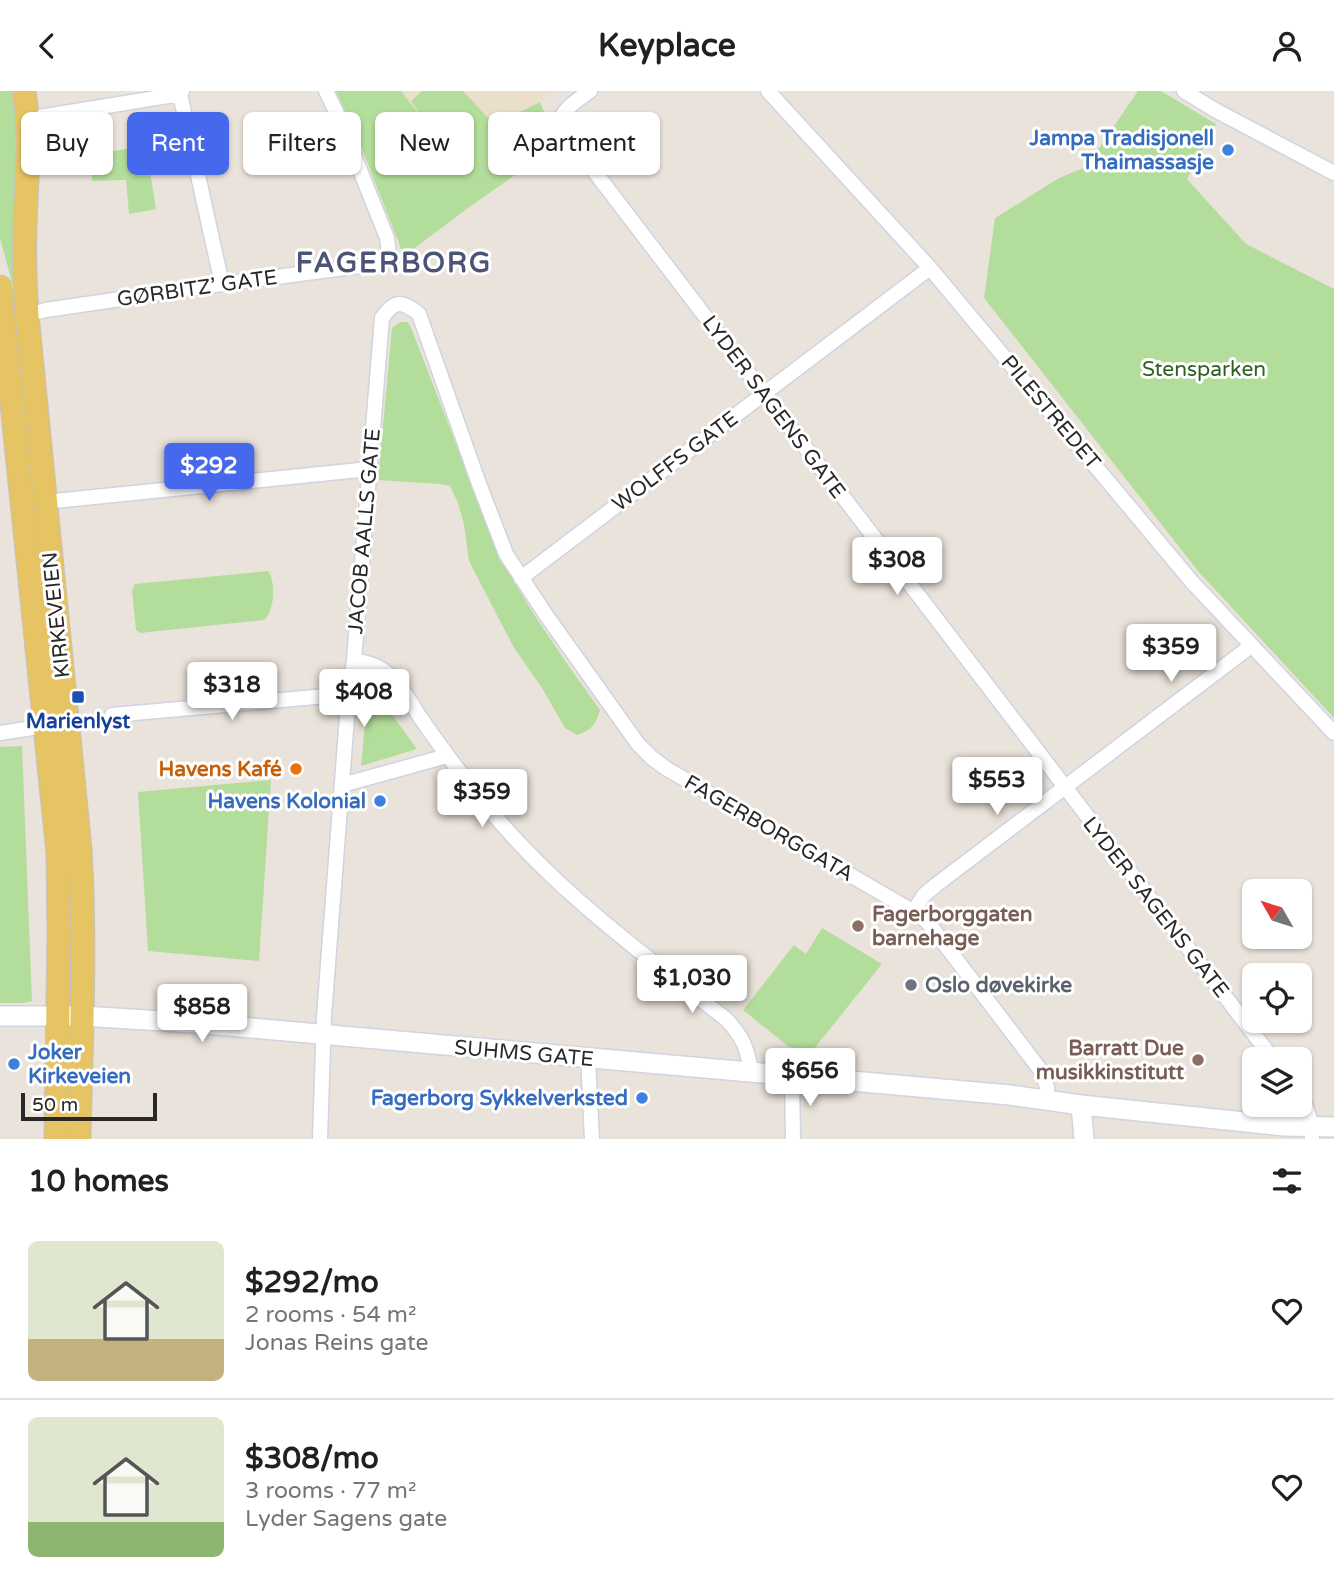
<!DOCTYPE html>
<html lang="en">
<head>
<meta charset="utf-8">
<style>
	:root { --surface:#fff; --page:#f2f2f2; --text:#202124; --muted:#757577; --line:#e0e0e0; --accent:#4568ec }
	body { margin:0; font-family:"Varela Round",sans-serif; background:var(--page); color:var(--text); height:100vh; display:flex; flex-direction:column; font-size:26px; white-space:nowrap }
	* { box-sizing:border-box; margin:0 }
	p { font-size:23px; color:var(--muted) }
	.icon { flex:none; width:38px; height:38px; fill:none; stroke:currentColor; stroke-width:2; stroke-linecap:round; stroke-linejoin:round }
	.map { position:relative; height:1048px; overflow:hidden }
	.panel { display:flex; flex-direction:column; background:var(--surface); flex:1 }
	.panel>* { flex:none }
	.guide { position:absolute; left:21px; top:21px; width:700px; height:63px; display:flex; gap:14px }
	.needle { width:46px; rotate:309deg }
	.tools { position:absolute; left:1242px; top:788px; display:grid; gap:14px }
	.tools a { display:grid; place-items:center; width:70px; height:70px; border-radius:10px; background:var(--surface); box-shadow:0 2px 5px #0004; font-size:35px }
	.scale { position:absolute; left:21px; bottom:18px; width:136px; box-sizing:border-box; padding-left:7px; border:4px solid #282828; border-top:0; font-size:19px; line-height:24px; white-space:nowrap; color:#282828; -webkit-text-stroke:5px #fff; paint-order:stroke }
	.price { position:absolute; translate:-50% -60px; padding:0 16px; border-radius:7px; background:#fff; color:#222; font-size:23px; line-height:46px; filter:drop-shadow(0 2px 4px #0008) }
	.price::after { content:''; position:absolute; left:50%; top:42px; width:21px; height:16px; margin-left:-10px; background:inherit; clip-path:polygon(0 0,100% 0,50% 100%) }
	.price.on { background:var(--accent); color:#fff }
	ul { padding:0; list-style:none }
	li { display:flex; align-items:center; gap:21px; height:175px; padding:0 28px }
	li+li { border-top:2px solid var(--line) }
	li span { display:grid; place-items:center; flex:none; width:196px; height:140px; border-radius:10px; color:#555 }
	li>.icon { margin-inline-start:auto }
	span .icon { width:84px; height:84px; fill:#fffc; stroke-width:1 }
	li b { font-size:30px }
	h2 { display:flex; justify-content:space-between; align-items:center; height:84px; padding:0 28px; font-size:30px }
	.tag { padding:0 24px; border-radius:10px; background:var(--surface); box-shadow:0 2px 5px #0004; font-size:24px; line-height:63px }
	.tag.on { background:var(--accent); color:#fff }
	header { display:flex; justify-content:space-between; align-items:center; height:91px; padding:0 28px; background:var(--surface); font-size:32px; font-weight:800 }
	.map>svg:first-child { display:block }
	.education { fill:#eadfcb }
	.green { fill:#b3dd9a }
	.lines { fill:none; stroke-linecap:round; stroke-linejoin:round }
	.street-casing { stroke:#d0d3e0; stroke-width:17 }
	.secondary-casing { stroke:#d0d3e0; stroke-width:22 }
	.primary-casing { stroke:#c3c3c3; stroke-width:25 }
	.street { stroke:#fff; stroke-width:14 }
	.secondary { stroke:#fff; stroke-width:19 }
	.primary { stroke:#e6c463; stroke-width:23 }
	.shop-dot { fill:#3f7fe0; stroke:#fff; stroke-width:2.5 }
	.transit-dot { fill:#1a4fb4; stroke:#fff; stroke-width:2.5 }
	.food-dot { fill:#e8710a; stroke:#fff; stroke-width:2.5 }
	.education-dot { fill:#8d6e63; stroke:#fff; stroke-width:2.5 }
	.worship-dot { fill:#6b7280; stroke:#fff; stroke-width:2.5 }
	.labels { text-anchor:middle; stroke-width:6; stroke-linejoin:round; paint-order:stroke }
	.shop-label { font-size:21px; font-weight:bold; fill:#366cbe; stroke:#fff; text-anchor:end }
	.street-label { font-size:21px; fill:#282828; stroke:#fff }
	.park-label { font-size:21px; fill:#2d5f1e; stroke:#fff }
	.transit-label { font-size:21px; font-weight:bold; fill:#164399; stroke:#fff }
	.food-label { font-size:21px; font-weight:bold; fill:#c56008; stroke:#fff; text-anchor:end }
	.education-label { font-size:21px; font-weight:bold; fill:#785e54; stroke:#fff; text-anchor:start }
	.worship-label { font-size:21px; font-weight:bold; fill:#5b616d; stroke:#fff; text-anchor:start }
	.district-label { font-size:28px; font-weight:bold; letter-spacing:2px; fill:#4c5475; stroke:#fff }
</style>
</head>
<body>
<header><svg class="icon" aria-label="back" viewBox="0 0 24 24"><path d="M15 5l-7 7 7 7"/></svg>Keyplace<svg class="icon" aria-label="person" viewBox="0 0 24 24"><circle cx="12" cy="8" r="4"/><path d="M4 21q1-7 8-7t8 7"/></svg></header>
<div class="map">
<svg width="1334" height="1048" viewBox="0 0 1334 1048">
	<rect width="100%" height="100%" fill="#eae3db"/>
	<path class="education" d="M 401,0 L 554,0 L 540,11 L 520,21 L 473,40 L 447,59 Z"/>
	<path class="green" d="M 0,0 L 15,0 L 20,41 L 14,199 L 0,147 Z
		M 336,0 L 401,0 L 427,33 L 411,10 L 422,0 L 463,0 L 493,32 L 520,21 L 540,11 L 558,54 L 468,117 L 404,165 L 364,63 Z
		M 1138,0 L 1161,0 L 1216,33 L 1187,88 L 1246,153 L 1334,198 L 1334,627 L 1198,480 L 984,207 L 995,127 L 1059,87 L 1086,76 Z
		M 145,48 L 156,118 L 129,123 L 126,89 L 92,90 L 92,63 L 127,58 L 127,52 Z
		M 400,231 L 407,231 L 410,234 L 497,459 C 526,516 563,567 600,619 C 595,634 592,639 577,644 L 565,637 L 542,597 L 513,555 L 469,470 L 464,433 L 458,412 L 450,395 L 440,393 L 378,389 L 392,237 Z
		M 268,480 C 276,491 275,519 264,529 L 140,542 L 136,539 L 132,500 L 135,493 Z
		M 388,618 L 417,658 L 361,675 L 366,621 Z
		M 22,655 L 32,910 L 23,912 L 0,912 L 0,656 Z
		M 271,689 L 259,870 L 148,860 L 138,701 Z
		M 822,837 L 882,873 L 813,959 L 789,956 L 743,919 L 794,854 L 806,863 Z"/>
	<g class="lines">
		<defs>
			<path id="street" d="M 590,0 C 577,10 551,23 565,42 L 1273,968
				M 768,0 L 930,177 L 1192,491 L 1334,642
				M 1184,0 L 1215,19 L 1334,82
				M 180,3 L 222,193
				M 27,28 L 180,3 L 182,0
				M 27,224 L 46,219 L 222,193 L 368,174 L 383,169 L 389,163 L 387,147 L 340,29 L 326,0
				M 45,411 L 369,378
				M 521,487 L 930,177
				M 354,569 C 367,572 378,574 388,583 C 401,594 411,612 420,626 C 437,651 455,675 474,699 C 543,790 636,858 726,928 C 743,946 747,957 751,980
				M 112,624 L 349,603
				M 0,642 L 45,635
				M 342,694 L 447,665
				M 914,820 L 924,804 L 936,794 L 1251,555
				M 588,968 L 592,1048
				M 792,986 L 793,1048
				M 1300,1003 C 1308,1018 1312,1031 1312,1048
				M 320,1048 L 324,925 L 347,626 L 354,569 L 382,227 C 395,208 402,210 419,223 L 478,390 L 506,463 L 546,524 L 638,653 L 652,667 L 667,678 L 921,825 L 930,834 L 1042,981 L 1047,996 L 1047,1009"/>
			<path id="secondary" d="M 0,925 L 82,925 L 195,932 L 1010,1004 L 1081,1014 L 1284,1035 L 1334,1036
				M 1081,1014 L 1084,1048"/>
			<path id="primary" d="M 24,0 C 32,45 26,91 25,136 C 24,165 25,194 27,224 L 80,758 C 86,854 81,951 79,1048
				M 0,196 L 58,762 L 59,844 L 56,1048"/>
		</defs>
		<use href="#street" class="street-casing"/>
		<use href="#secondary" class="secondary-casing"/>
		<use href="#primary" class="primary-casing"/>
		<use href="#street" class="street"/>
		<use href="#secondary" class="secondary"/>
		<use href="#primary" class="primary"/>
	</g>
	<g class="shop-dot">
		<circle cx="1228" cy="59" r="7"/>
		<circle cx="380" cy="710" r="7"/>
		<circle cx="14" cy="973" r="7"/>
		<circle cx="642" cy="1007" r="7"/>
	</g>
	<rect class="transit-dot" x="71" y="599" width="14" height="14" rx="3.5"/>
	<circle class="food-dot" cx="296" cy="678" r="7"/>
	<g class="education-dot">
		<circle cx="858" cy="835" r="7"/>
		<circle cx="1198" cy="969" r="7"/>
	</g>
	<circle class="worship-dot" cx="911" cy="894" r="7"/>
	<g class="labels">
		<g class="shop-label">
			<text x="1214" y="54">Jampa Tradisjonell<tspan x="1214" dy="24">Thaimassasje</tspan></text>
			<text x="366" y="717">Havens Kolonial</text>
			<text x="28" y="968" text-anchor="start">Joker<tspan x="28" dy="24">Kirkeveien</tspan></text>
			<text x="628" y="1014">Fagerborg Sykkelverksted</text>
		</g>
		<g class="street-label">
			<text transform="translate(197 197) rotate(-8)" y="7">GØRBITZ’ GATE</text>
			<text transform="translate(774 316) rotate(53)" y="7">LYDER SAGENS GATE</text>
			<text transform="translate(1051 321) rotate(50)" y="7">PILESTREDET</text>
			<text transform="translate(675 370) rotate(-37)" y="7">WOLFFS GATE</text>
			<text transform="translate(364 440) rotate(-85)" y="7">JACOB AALLS GATE</text>
			<text transform="translate(56 524) rotate(-96)" y="7">KIRKEVEIEN</text>
			<text transform="translate(769 737) rotate(30)" y="7">FAGERBORGGATA</text>
			<text transform="translate(1156 816) rotate(52)" y="7">LYDER SAGENS GATE</text>
			<text transform="translate(524 962) rotate(5)" y="7">SUHMS GATE</text>
		</g>
		<g class="park-label">
			<text x="1204" y="285">Stensparken</text>
		</g>
		<g class="transit-label">
			<text x="78" y="637">Marienlyst</text>
		</g>
		<g class="food-label">
			<text x="282" y="685">Havens Kafé</text>
		</g>
		<g class="education-label">
			<text x="872" y="830">Fagerborggaten<tspan x="872" dy="24">barnehage</tspan></text>
			<text x="1184" y="964" text-anchor="end">Barratt Due<tspan x="1184" dy="24">musikkinstitutt</tspan></text>
		</g>
		<g class="worship-label">
			<text x="925" y="901">Oslo døvekirke</text>
		</g>
		<g class="district-label">
			<text x="394" y="181">FAGERBORG</text>
		</g>
	</g>
</svg>
<div class="tools">
<a><svg class="needle" viewBox="-14 -14 28 28"><path d="M0-13l5 13h-10z" fill="#e53935"/><path d="M0 13l5-13h-10z" fill="#757577"/></svg></a>
<a><svg class="icon" aria-label="locate" viewBox="0 0 24 24"><circle cx="12" cy="12" r="6"/><path d="M12 2v4M12 18v4M2 12h4M18 12h4"/></svg></a>
<a><svg class="icon" aria-label="layers" viewBox="0 0 24 24"><path d="M12 4l9 5-9 5-9-5zM3 14l9 5 9-5"/></svg></a>
</div>
<div class="scale">50 m</div>
<b class="price on" style="left:209px;top:412px">$292</b>
<b class="price" style="left:897px;top:506px">$308</b>
<b class="price" style="left:1171px;top:593px">$359</b>
<b class="price" style="left:232px;top:631px">$318</b>
<b class="price" style="left:364px;top:638px">$408</b>
<b class="price" style="left:997px;top:726px">$553</b>
<b class="price" style="left:482px;top:738px">$359</b>
<b class="price" style="left:692px;top:924px">$1,030</b>
<b class="price" style="left:202px;top:953px">$858</b>
<b class="price" style="left:810px;top:1017px">$656</b>
<div class="guide">
<a class="tag">Buy</a>
<a class="tag on">Rent</a>
<a class="tag">Filters</a>
<a class="tag">New</a>
<a class="tag">Apartment</a>
</div>
</div>
<section class="panel">
<h2>10 homes<svg class="icon" aria-label="filters" viewBox="0 0 24 24"><path d="M4 7h16M4 17h16"/><circle cx="9" cy="7" r="2"/><circle cx="15" cy="17" r="2"/></svg></h2>
<ul>
<li><span style="background:linear-gradient(#dfe7d0 70%,#c2b280 0)"><svg class="icon" aria-label="home" viewBox="0 0 24 24"><path d="M3 11l9-7 9 7M6 9v11h12V9"/></svg></span><div><b>$292/mo</b><p>2 rooms · 54 m²</p><p>Jonas Reins gate</p></div><svg class="icon" aria-label="heart" viewBox="0 0 24 24"><path d="M12 20l-8-8c-3-5 5-10 8-4 3-6 11-1 8 4z"/></svg></li>
<li><span style="background:linear-gradient(#dfe7d0 75%,#8fb573 0)"><svg class="icon" aria-label="home" viewBox="0 0 24 24"><path d="M3 11l9-7 9 7M6 9v11h12V9"/></svg></span><div><b>$308/mo</b><p>3 rooms · 77 m²</p><p>Lyder Sagens gate</p></div><svg class="icon" aria-label="heart" viewBox="0 0 24 24"><path d="M12 20l-8-8c-3-5 5-10 8-4 3-6 11-1 8 4z"/></svg></li>
</ul>
</section>
</body>
</html>
